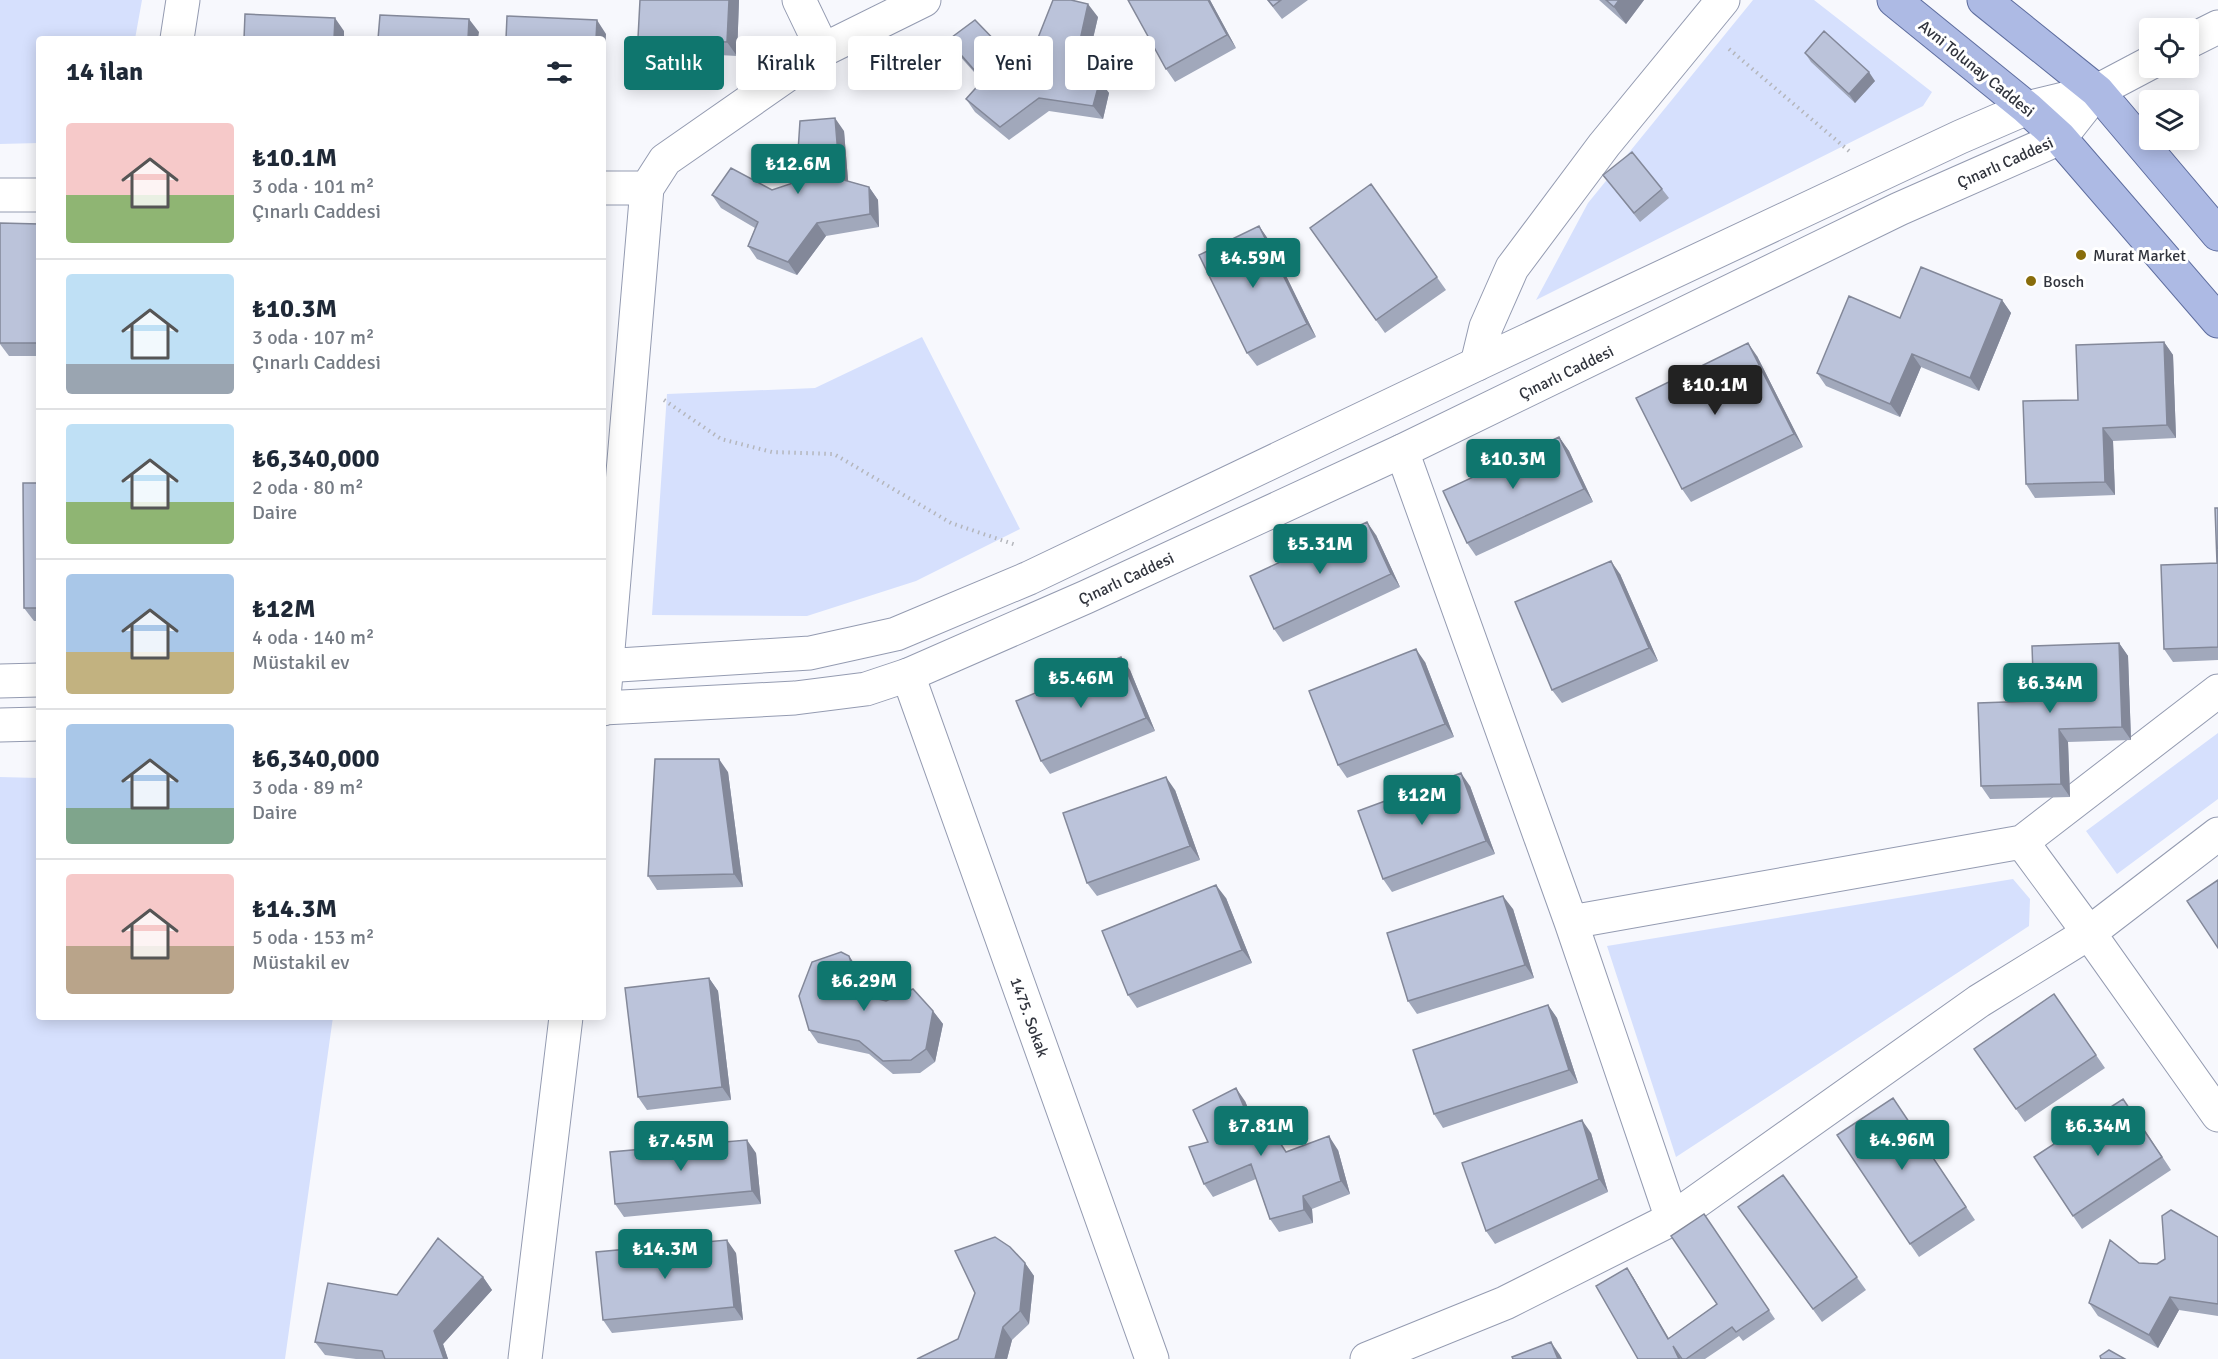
<!DOCTYPE html>
<html lang="tr">
<head>
<meta charset="utf-8">
<style>
	:root { --surface:#fff; --page:#f2f2f3; --text:#1f2937; --muted:#747a83; --line:#e0e1e3; --accent:#0f766e }
	body { margin:0; font-family:Signika,sans-serif; background:var(--page); color:var(--text); height:100vh; display:flex; flex-direction:column; font-size:22px; white-space:nowrap }
	* { box-sizing:border-box; margin:0 }
	p { font-size:20px; color:var(--muted) }
	.icon { flex:none; width:33px; height:33px; fill:none; stroke:currentColor; stroke-width:2; stroke-linecap:round; stroke-linejoin:round }
	.map { position:relative; flex:1; overflow:hidden }
	.sheet { position:absolute; left:36px; top:36px; width:570px; height:984px; display:flex; flex-direction:column; background:var(--surface); border-radius:6px; box-shadow:0 3px 15px #0003 }
	.sheet>* { flex:none }
	.guide { position:absolute; left:624px; top:36px; width:570px; height:54px; display:flex; gap:12px }
	.tools { position:absolute; left:2139px; top:18px; display:grid; gap:12px }
	.tools a { display:grid; place-items:center; width:60px; height:60px; border-radius:6px; background:var(--surface); box-shadow:0 3px 15px #0003; font-size:30px }
	.price { position:absolute; translate:-50% -51px; padding:0 14px; border-radius:6px; background:var(--accent); color:#fff; font-size:20px; line-height:39px; filter:drop-shadow(0 2px 3px #0008) }
	.price::after { content:''; position:absolute; left:50%; top:36px; width:18px; height:14px; margin-left:-9px; background:inherit; clip-path:polygon(0 0,100% 0,50% 100%) }
	.price.selected { background:#222; color:#fff }
	ul { padding:0; list-style:none }
	li { display:flex; align-items:center; gap:18px; height:150px; padding:0 30px }
	li+li { border-top:2px solid var(--line) }
	li span { display:grid; place-items:center; flex:none; width:168px; height:120px; border-radius:6px; color:#555 }
	li>.icon { margin-inline-start:auto }
	span .icon { width:72px; height:72px; fill:#fffc; stroke-width:1 }
	li b { font-size:26px }
	h2 { display:flex; justify-content:space-between; align-items:center; height:72px; padding:0 30px; font-size:26px }
	.chip { padding:0 21px; border-radius:6px; background:var(--surface); box-shadow:0 3px 15px #0003; font-size:21px; line-height:54px }
	.chip.selected { background:var(--accent); color:#fff }
	.map>svg:first-child { display:block }
	.green { fill:#d6e0fd }
	.lines { fill:none; stroke-linecap:round; stroke-linejoin:round }
	.minor-casing { stroke:#949bb1; stroke-width:35 }
	.tertiary-casing { stroke:#949bb1; stroke-width:35 }
	.secondary-casing { stroke:#949bb1; stroke-width:35 }
	.primary-casing { stroke:#5e6d9e; stroke-width:35 }
	.path { stroke:#b4b6bc; stroke-width:4; stroke-dasharray:1.5 4.5; stroke-linecap:butt }
	.minor { stroke:#fff; stroke-width:33 }
	.tertiary { stroke:#fff; stroke-width:33 }
	.secondary { stroke:#fff; stroke-width:33 }
	.primary { stroke:#adbae4; stroke-width:33 }
	.wall { fill:#a1a8bb }
	.shaded-wall { fill:#838899 }
	.building { fill:#bbc3da; stroke:#838899; stroke-width:1.5 }
	.poi-dot { fill:#886c0b; stroke:#fff; stroke-width:2 }
	.labels { text-anchor:middle; stroke-width:6; stroke-linejoin:round; paint-order:stroke }
	.street-label { font-size:16px; fill:#31343d; stroke:#fff }
	.poi-label { font-size:16px; fill:#31343d; stroke:#fff; text-anchor:start }
</style>
</head>
<body>
<div class="map">
<svg width="2218" height="1359" viewBox="0 0 2218 1359">
	<rect width="100%" height="100%" fill="#f7f8fd"/>
	<path class="green" d="M 0,0 L 142,0 L 135,39 L 39,39 L 39,143 L 0,144 Z
		M 1753,0 L 1814,0 L 1932,92 L 1923,106 L 1536,300 L 1588,203 Z
		M 922,337 L 1020,529 L 916,581 L 807,616 L 652,615 L 667,394 L 815,388 Z
		M 2218,733 L 2218,799 L 2117,874 L 2086,831 Z
		M 0,777 L 39,778 L 39,1017 L 333,1017 L 285,1359 L 0,1359 Z
		M 2013,879 L 2030,899 L 2029,926 L 1676,1157 L 1607,946 Z"/>
	<g class="lines">
		<defs>
			<path id="minor" d="M 799,0 L 823,50
				M 177,39 L 183,0
				M 603,188 L 647,188
				M 0,195 L 39,195
				M 1477,364 L 1486,327 L 1512,268 L 1604,145 L 1723,0
				M 1402,451 L 1571,922 L 1672,1219
				M 908,675 L 1152,1359
				M 603,709 L 647,188 L 665,160 L 823,50 L 924,0
				M 2022,842 L 2089,933 L 2218,1115
				M 1571,922 L 2022,842 L 2218,691
				M 525,1359 L 566,1017
				M 1367,1359 L 1505,1303 L 1672,1219 L 1979,1001 L 2089,933 L 2218,834"/>
			<path id="tertiary" d="M 2188,42 L 2218,27
				M 2097,91 L 2150,63"/>
			<path id="secondary" d="M 603,666 L 810,653 L 896,634 L 1029,578 L 1477,364 L 1960,137 L 2027,108 L 2097,91
				M 0,681 L 39,680
				M 603,708 L 795,698 L 866,689 L 908,675 L 1086,597 L 1402,451 L 1899,209 L 2060,138 L 2097,91
				M 0,725 L 39,724"/>
			<path id="primary" d="M 1894,0 L 2027,108 L 2060,138 L 2218,321
				M 1984,0 L 2097,91 L 2218,234"/>
		</defs>
		<use href="#minor" class="minor-casing"/>
		<use href="#tertiary" class="tertiary-casing"/>
		<use href="#secondary" class="secondary-casing"/>
		<use href="#primary" class="primary-casing"/>
		<path class="path" d="M 1729,49 L 1849,151
			M 664,400 L 721,439 L 772,452 L 834,454 L 951,523 L 1016,545"/>
		<use href="#minor" class="minor"/>
		<use href="#tertiary" class="tertiary"/>
		<use href="#secondary" class="secondary"/>
		<use href="#primary" class="primary"/>
	</g>
	<path class="wall" d="M 739,0 L 737,56 L 647,51 L 638,38 Z
		M 1210,0 L 1236,48 L 1175,82 L 1166,69 Z
		M 1267,0 L 1308,0 L 1282,19 Z
		M 1599,0 L 1644,0 L 1626,24 Z
		M 1098,17 L 1086,70 L 1109,93 L 1103,119 L 1049,111 L 1009,140 L 975,112 L 966,99 L 982,81 L 957,53 L 948,40 L 1007,53 L 1032,53 Z
		M 1805,53 L 1875,81 L 1855,103 L 1811,62 Z
		M 844,131 L 848,181 L 869,187 L 878,200 L 879,227 L 826,236 L 797,275 L 757,259 L 748,246 L 755,228 L 721,208 L 712,195 L 772,190 L 796,182 Z
		M 1603,175 L 1662,189 L 1669,198 L 1640,222 Z
		M 1371,184 L 1446,290 L 1385,333 L 1310,228 Z
		M 0,223 L 39,224 L 39,356 L 9,356 L 0,344 Z
		M 1259,226 L 1268,239 L 1316,337 L 1257,366 L 1247,353 Z
		M 2002,300 L 2011,313 L 1979,391 L 1921,367 L 1900,417 L 1826,386 L 1817,373 L 1900,318 Z
		M 2164,342 L 2173,355 L 2176,438 L 2113,441 L 2115,495 L 2035,498 L 2026,484 L 2078,400 Z
		M 1757,356 L 1803,447 L 1691,502 L 1682,489 Z
		M 1559,437 L 1569,451 L 1593,502 L 1476,556 L 1467,543 Z
		M 39,483 L 39,621 L 34,621 L 24,608 Z
		M 2218,508 L 2218,660 L 2173,662 L 2164,649 L 2217,563 Z
		M 1376,535 L 1400,587 L 1283,642 L 1274,629 Z
		M 1620,574 L 1658,661 L 1562,703 L 1552,690 Z
		M 2119,643 L 2128,656 L 2131,740 L 2068,742 L 2070,797 L 1990,799 L 1981,786 L 2034,701 Z
		M 1121,657 L 1130,670 L 1155,731 L 1050,774 L 1041,761 Z
		M 1425,662 L 1454,737 L 1347,778 L 1338,765 Z
		M 728,772 L 743,887 L 657,890 L 648,876 Z
		M 1470,786 L 1495,854 L 1392,892 L 1383,879 Z
		M 1175,790 L 1200,860 L 1097,896 L 1087,883 Z
		M 1226,898 L 1252,963 L 1137,1008 L 1128,995 Z
		M 1513,909 L 1534,978 L 1417,1014 L 1408,1001 Z
		M 849,956 L 858,969 L 864,985 L 864,995 L 933,1011 L 943,1024 L 935,1062 L 920,1073 L 893,1074 L 869,1054 L 818,1043 L 809,1030 Z
		M 709,978 L 718,991 L 731,1100 L 647,1110 L 638,1097 Z
		M 2054,994 L 2105,1068 L 2025,1122 L 1974,1049 Z
		M 1548,1005 L 1557,1018 L 1578,1083 L 1443,1128 L 1434,1114 Z
		M 1893,1098 L 1975,1220 L 1919,1257 L 1910,1244 Z
		M 1245,1101 L 1260,1137 L 1286,1152 L 1338,1150 L 1350,1194 L 1312,1209 L 1313,1223 L 1279,1232 L 1270,1219 L 1256,1179 L 1213,1197 L 1204,1184 L 1208,1142 Z
		M 2133,1112 L 2171,1170 L 2082,1229 L 2073,1216 Z
		M 1591,1133 L 1608,1192 L 1495,1244 L 1486,1231 Z
		M 756,1153 L 761,1204 L 624,1217 L 615,1204 Z
		M 1783,1175 L 1866,1290 L 1822,1322 L 1748,1220 Z
		M 1704,1214 L 1775,1319 L 1743,1341 L 1739,1336 L 1705,1359 L 1682,1359 L 1679,1355 L 1681,1359 L 1638,1359 L 1633,1277 L 1668,1339 L 1717,1304 Z
		M 2218,1237 L 2218,1316 L 2179,1310 L 2158,1348 L 2098,1316 L 2089,1303 L 2157,1264 Z
		M 736,1253 L 743,1320 L 612,1333 L 603,1320 Z
		M 1025,1263 L 1034,1276 L 1029,1324 L 1012,1340 L 1007,1359 L 917,1359 L 958,1339 Z
		M 483,1277 L 492,1290 L 443,1344 L 448,1359 L 356,1359 L 325,1355 L 315,1342 L 397,1295 Z"/>
	<path class="shaded-wall" d="M 729,0 L 739,0 L 737,56 L 727,42 Z
		M 1208,0 L 1210,0 L 1236,48 L 1227,35 Z
		M 1619,0 L 1644,0 L 1626,24 L 1614,7 Z
		M 1088,4 L 1098,17 L 1084,76 L 1075,63 Z
		M 335,18 L 344,31 L 344,39 L 334,39 Z
		M 469,19 L 479,32 L 478,39 L 468,39 Z
		M 597,20 L 606,34 L 603,100 L 603,39 L 596,39 Z
		M 1869,72 L 1875,81 L 1855,103 L 1849,94 Z
		M 1100,80 L 1109,93 L 1103,119 L 1093,106 Z
		M 835,118 L 844,131 L 849,192 L 840,179 Z
		M 869,187 L 878,200 L 879,227 L 870,214 Z
		M 817,223 L 826,236 L 797,275 L 788,262 Z
		M 1259,226 L 1268,239 L 1316,337 L 1307,324 Z
		M 2002,300 L 2011,313 L 1979,391 L 1970,378 Z
		M 2164,342 L 2173,355 L 2176,438 L 2167,425 Z
		M 1748,343 L 1757,356 L 1803,447 L 1794,434 Z
		M 1912,354 L 1921,367 L 1900,417 L 1890,404 Z
		M 2103,428 L 2113,441 L 2115,495 L 2105,482 Z
		M 1559,437 L 1569,451 L 1593,502 L 1584,489 Z
		M 1367,522 L 1376,535 L 1400,587 L 1391,574 Z
		M 1611,561 L 1620,574 L 1658,661 L 1649,648 Z
		M 2119,643 L 2128,656 L 2131,740 L 2122,727 Z
		M 1416,649 L 1425,662 L 1454,737 L 1445,724 Z
		M 1121,657 L 1130,670 L 1155,731 L 1146,718 Z
		M 2059,729 L 2068,742 L 2070,797 L 2061,784 Z
		M 719,759 L 728,772 L 743,887 L 734,874 Z
		M 1461,773 L 1470,786 L 1495,854 L 1486,841 Z
		M 1166,777 L 1175,790 L 1200,860 L 1190,846 Z
		M 1216,885 L 1226,898 L 1252,963 L 1242,950 Z
		M 1503,896 L 1513,909 L 1534,978 L 1525,965 Z
		M 849,956 L 858,969 L 864,985 L 864,1006 L 854,993 Z
		M 709,978 L 718,991 L 731,1100 L 722,1087 Z
		M 1548,1005 L 1557,1018 L 1578,1083 L 1569,1070 Z
		M 933,1011 L 943,1024 L 935,1062 L 926,1049 Z
		M 1236,1088 L 1245,1101 L 1266,1151 L 1257,1138 Z
		M 1582,1120 L 1591,1133 L 1608,1192 L 1599,1179 Z
		M 1329,1136 L 1338,1150 L 1350,1194 L 1341,1181 Z
		M 747,1140 L 756,1153 L 761,1204 L 752,1191 Z
		M 1303,1196 L 1312,1209 L 1313,1223 L 1304,1210 Z
		M 727,1240 L 736,1253 L 743,1320 L 734,1307 Z
		M 1025,1263 L 1034,1276 L 1029,1324 L 1020,1311 Z
		M 1627,1268 L 1633,1277 L 1681,1359 L 1679,1359 Z
		M 483,1277 L 492,1290 L 443,1344 L 448,1359 L 444,1359 L 434,1331 Z
		M 2170,1297 L 2179,1310 L 2158,1348 L 2149,1335 Z
		M 1003,1327 L 1012,1340 L 1007,1359 L 995,1359 Z
		M 1551,1342 L 1560,1355 L 1562,1359 L 1558,1359 Z"/>
	<path class="building" d="M 640,0 L 729,0 L 727,42 L 638,38 Z
		M 1053,0 L 1071,0 L 1088,4 L 1075,63 L 1100,80 L 1093,106 L 1039,98 L 1000,127 L 966,99 L 983,80 L 948,40 L 975,20 L 1007,53 L 1032,53 Z
		M 1128,0 L 1208,0 L 1227,35 L 1166,69 Z
		M 1268,0 L 1281,0 L 1273,6 Z
		M 1606,0 L 1619,0 L 1614,7 Z
		M 245,14 L 335,18 L 334,39 L 244,39 Z
		M 380,15 L 469,19 L 468,39 L 378,39 Z
		M 507,16 L 597,20 L 596,39 L 506,39 Z
		M 1824,31 L 1869,72 L 1849,94 L 1805,53 Z
		M 835,118 L 840,179 L 869,187 L 870,214 L 817,223 L 788,262 L 748,246 L 758,222 L 712,195 L 731,168 L 772,190 L 796,182 L 800,121 Z
		M 1632,152 L 1662,189 L 1634,213 L 1603,175 Z
		M 1371,184 L 1437,277 L 1376,320 L 1310,228 Z
		M 0,223 L 39,224 L 39,343 L 0,343 Z
		M 1259,226 L 1307,324 L 1247,353 L 1199,255 Z
		M 1921,267 L 2002,300 L 1970,378 L 1912,354 L 1890,404 L 1817,373 L 1849,296 L 1900,318 Z
		M 2164,342 L 2167,425 L 2103,428 L 2105,482 L 2026,484 L 2023,401 L 2078,400 L 2076,345 Z
		M 1748,343 L 1794,434 L 1682,489 L 1636,398 Z
		M 1559,437 L 1584,489 L 1467,543 L 1443,491 Z
		M 23,483 L 39,483 L 39,608 L 24,608 Z
		M 2215,508 L 2218,508 L 2218,647 L 2164,649 L 2161,565 L 2217,563 Z
		M 1367,522 L 1391,574 L 1274,629 L 1250,576 Z
		M 1611,561 L 1649,648 L 1552,690 L 1515,602 Z
		M 2119,643 L 2122,727 L 2059,729 L 2061,784 L 1981,786 L 1978,703 L 2034,701 L 2032,646 Z
		M 1416,649 L 1445,724 L 1338,765 L 1309,691 Z
		M 1121,657 L 1146,718 L 1041,761 L 1016,701 Z
		M 655,759 L 719,759 L 734,874 L 648,876 Z
		M 1461,773 L 1486,841 L 1383,879 L 1358,811 Z
		M 1166,777 L 1190,846 L 1087,883 L 1063,813 Z
		M 2218,880 L 2218,948 L 2187,901 Z
		M 1216,885 L 1242,950 L 1128,995 L 1102,931 Z
		M 1503,896 L 1525,965 L 1408,1001 L 1387,933 Z
		M 841,952 L 849,956 L 854,972 L 854,993 L 886,1001 L 913,989 L 933,1011 L 926,1049 L 911,1060 L 883,1061 L 859,1041 L 809,1030 L 799,996 L 812,962 Z
		M 709,978 L 722,1087 L 638,1097 L 625,988 Z
		M 2054,994 L 2096,1055 L 2016,1109 L 1974,1049 Z
		M 1548,1005 L 1569,1070 L 1434,1114 L 1413,1050 Z
		M 1236,1088 L 1257,1138 L 1275,1135 L 1286,1152 L 1329,1136 L 1341,1181 L 1303,1196 L 1304,1210 L 1270,1219 L 1251,1164 L 1204,1184 L 1189,1147 L 1208,1142 L 1193,1110 Z
		M 1893,1098 L 1966,1207 L 1910,1244 L 1837,1135 Z
		M 2123,1099 L 2162,1157 L 2073,1216 L 2034,1157 Z
		M 1582,1120 L 1599,1179 L 1486,1231 L 1462,1163 Z
		M 747,1140 L 752,1191 L 615,1204 L 610,1152 Z
		M 1783,1175 L 1857,1277 L 1813,1309 L 1738,1207 Z
		M 2171,1210 L 2218,1237 L 2218,1304 L 2170,1297 L 2149,1335 L 2089,1303 L 2110,1240 L 2139,1263 L 2157,1264 L 2165,1259 L 2162,1216 Z
		M 1704,1214 L 1769,1310 L 1736,1332 L 1732,1327 L 1686,1359 L 1682,1359 L 1673,1346 L 1679,1359 L 1638,1359 L 1596,1286 L 1627,1268 L 1668,1339 L 1717,1304 L 1671,1236 Z
		M 995,1237 L 1010,1247 L 1025,1263 L 1020,1311 L 1003,1327 L 995,1359 L 917,1359 L 958,1339 L 975,1293 L 955,1251 Z
		M 438,1238 L 483,1277 L 434,1331 L 444,1359 L 385,1359 L 382,1351 L 315,1342 L 328,1283 L 397,1295 Z
		M 727,1240 L 734,1307 L 603,1320 L 596,1252 Z
		M 1551,1342 L 1558,1359 L 1513,1359 L 1512,1357 Z
		M 2109,1350 L 2125,1359 L 2101,1359 L 2100,1356 Z"/>
	<g class="poi-dot">
		<circle cx="2081" cy="255" r="6"/>
		<circle cx="2031" cy="281" r="6"/>
	</g>
	<g class="labels">
		<g class="street-label">
			<text transform="translate(1977 68) rotate(39)" y="6">Avni Tolunay Caddesi</text>
			<text transform="translate(2005 162) rotate(-24)" y="6">Çınarlı Caddesi</text>
			<text transform="translate(1566 372) rotate(-26)" y="6">Çınarlı Caddesi</text>
			<text transform="translate(1126 578) rotate(-25)" y="6">Çınarlı Caddesi</text>
			<text transform="translate(1030 1017) rotate(70)" y="6">1475. Sokak</text>
		</g>
		<g class="poi-label">
			<text x="2093" y="261">Murat Market</text>
			<text x="2043" y="287">Bosch</text>
		</g>
	</g>
</svg>
<div class="tools">
<a><svg class="icon" aria-label="locate" viewBox="0 0 24 24"><circle cx="12" cy="12" r="6"/><path d="M12 2v4M12 18v4M2 12h4M18 12h4"/></svg></a>
<a><svg class="icon" aria-label="layers" viewBox="0 0 24 24"><path d="M12 4l9 5-9 5-9-5zM3 14l9 5 9-5"/></svg></a>
</div>
<b class="price" style="left:798px;top:195px">₺12.6M</b>
<b class="price" style="left:1253px;top:289px">₺4.59M</b>
<b class="price selected" style="left:1715px;top:416px">₺10.1M</b>
<b class="price" style="left:1513px;top:490px">₺10.3M</b>
<b class="price" style="left:1320px;top:575px">₺5.31M</b>
<b class="price" style="left:1081px;top:709px">₺5.46M</b>
<b class="price" style="left:2050px;top:714px">₺6.34M</b>
<b class="price" style="left:1422px;top:826px">₺12M</b>
<b class="price" style="left:864px;top:1012px">₺6.29M</b>
<b class="price" style="left:1261px;top:1157px">₺7.81M</b>
<b class="price" style="left:2098px;top:1157px">₺6.34M</b>
<b class="price" style="left:1902px;top:1171px">₺4.96M</b>
<b class="price" style="left:681px;top:1172px">₺7.45M</b>
<b class="price" style="left:665px;top:1280px">₺14.3M</b>
<div class="guide">
<a class="chip selected">Satılık</a>
<a class="chip">Kiralık</a>
<a class="chip">Filtreler</a>
<a class="chip">Yeni</a>
<a class="chip">Daire</a>
</div>
<section class="sheet">
<h2>14 ilan<svg class="icon" aria-label="filters" viewBox="0 0 24 24"><path d="M4 7h16M4 17h16"/><circle cx="9" cy="7" r="2"/><circle cx="15" cy="17" r="2"/></svg></h2>
<ul>
<li><span style="background:linear-gradient(#f6c9c9 60%,#8fb573 0)"><svg class="icon" aria-label="home" viewBox="0 0 24 24"><path d="M3 11l9-7 9 7M6 9v11h12V9"/></svg></span><div><b>₺10.1M</b><p>3 oda · 101 m²</p><p>Çınarlı Caddesi</p></div></li>
<li><span style="background:linear-gradient(#bfe0f5 75%,#9aa5b1 0)"><svg class="icon" aria-label="home" viewBox="0 0 24 24"><path d="M3 11l9-7 9 7M6 9v11h12V9"/></svg></span><div><b>₺10.3M</b><p>3 oda · 107 m²</p><p>Çınarlı Caddesi</p></div></li>
<li><span style="background:linear-gradient(#bfe0f5 65%,#8fb573 0)"><svg class="icon" aria-label="home" viewBox="0 0 24 24"><path d="M3 11l9-7 9 7M6 9v11h12V9"/></svg></span><div><b>₺6,340,000</b><p>2 oda · 80 m²</p><p>Daire</p></div></li>
<li><span style="background:linear-gradient(#a9c7e8 65%,#c2b280 0)"><svg class="icon" aria-label="home" viewBox="0 0 24 24"><path d="M3 11l9-7 9 7M6 9v11h12V9"/></svg></span><div><b>₺12M</b><p>4 oda · 140 m²</p><p>Müstakil ev</p></div></li>
<li><span style="background:linear-gradient(#a9c7e8 70%,#7fa58c 0)"><svg class="icon" aria-label="home" viewBox="0 0 24 24"><path d="M3 11l9-7 9 7M6 9v11h12V9"/></svg></span><div><b>₺6,340,000</b><p>3 oda · 89 m²</p><p>Daire</p></div></li>
<li><span style="background:linear-gradient(#f6c9c9 60%,#b9a48a 0)"><svg class="icon" aria-label="home" viewBox="0 0 24 24"><path d="M3 11l9-7 9 7M6 9v11h12V9"/></svg></span><div><b>₺14.3M</b><p>5 oda · 153 m²</p><p>Müstakil ev</p></div></li>
</ul>
</section>
</div>
</body>
</html>
